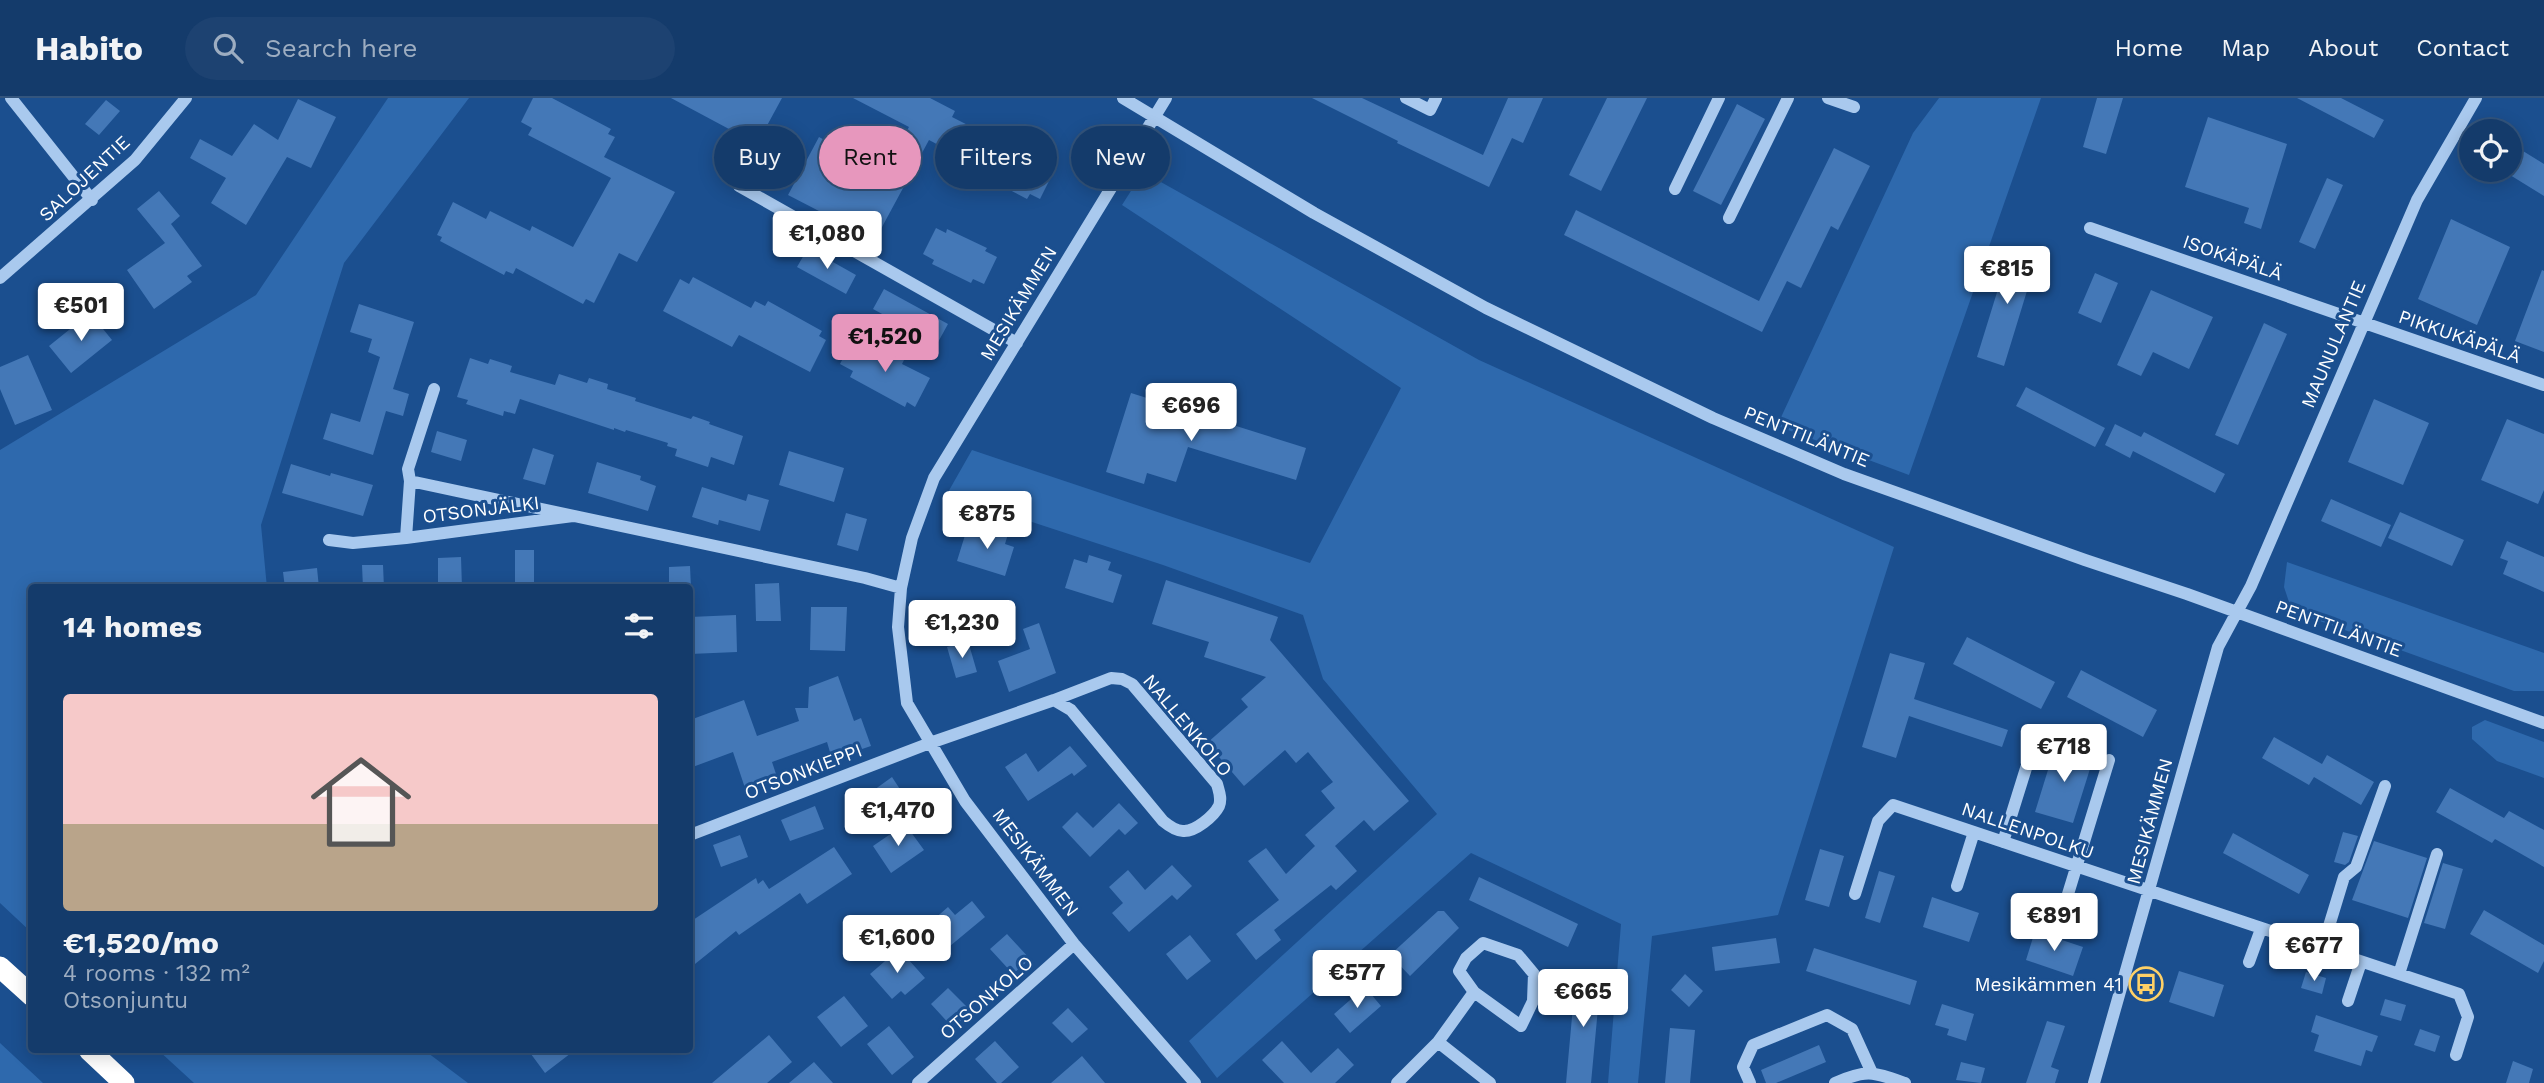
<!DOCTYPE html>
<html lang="en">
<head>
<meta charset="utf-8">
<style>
	:root { --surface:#143b6b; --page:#1d4271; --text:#f1f3f6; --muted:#9dadc1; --line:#33557e; --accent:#e797bd }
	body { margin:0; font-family:"Work Sans",sans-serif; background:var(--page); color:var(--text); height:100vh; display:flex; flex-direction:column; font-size:26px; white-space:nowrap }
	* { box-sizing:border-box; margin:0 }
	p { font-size:23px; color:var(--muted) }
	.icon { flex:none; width:38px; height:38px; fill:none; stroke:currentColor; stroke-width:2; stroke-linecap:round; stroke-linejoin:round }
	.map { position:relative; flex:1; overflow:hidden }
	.side { position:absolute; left:28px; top:486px; width:665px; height:469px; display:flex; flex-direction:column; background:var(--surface); border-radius:7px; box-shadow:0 4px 18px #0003,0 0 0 2px var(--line) }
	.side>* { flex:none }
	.top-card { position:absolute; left:714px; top:28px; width:665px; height:63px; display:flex; gap:14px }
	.tools { position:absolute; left:2459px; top:21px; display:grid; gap:14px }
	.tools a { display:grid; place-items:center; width:63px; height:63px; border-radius:50%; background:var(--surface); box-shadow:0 4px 18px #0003,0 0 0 2px var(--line); font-size:35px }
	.price { position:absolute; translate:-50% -60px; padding:0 16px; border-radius:7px; background:#fff; color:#222; font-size:23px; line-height:46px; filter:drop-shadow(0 2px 4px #0008) }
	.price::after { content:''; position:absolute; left:50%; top:42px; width:21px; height:16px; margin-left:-10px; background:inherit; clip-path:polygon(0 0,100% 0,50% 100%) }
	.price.current { background:var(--accent); color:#111 }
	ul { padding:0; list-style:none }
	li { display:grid; align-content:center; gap:14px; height:371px; padding:0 35px }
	li span { display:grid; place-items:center; height:217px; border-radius:7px; color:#555 }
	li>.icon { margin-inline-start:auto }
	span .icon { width:126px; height:126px; fill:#fffc; stroke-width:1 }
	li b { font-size:30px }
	h2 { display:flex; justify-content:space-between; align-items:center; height:84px; padding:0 35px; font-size:30px }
	.chip { padding:0 24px; border-radius:32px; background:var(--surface); box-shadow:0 4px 18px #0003,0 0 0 2px var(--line); font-size:24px; line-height:63px }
	.chip.current { background:var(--accent); color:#111 }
	header { display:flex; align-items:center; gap:42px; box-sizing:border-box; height:98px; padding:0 35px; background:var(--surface); border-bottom:2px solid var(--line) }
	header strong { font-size:33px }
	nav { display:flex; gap:38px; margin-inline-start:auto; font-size:24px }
	.search { width:490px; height:63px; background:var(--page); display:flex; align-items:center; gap:18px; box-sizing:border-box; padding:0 24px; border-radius:38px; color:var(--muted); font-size:26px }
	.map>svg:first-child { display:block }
	.green { fill:#2e69ad }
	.building { fill:#4478b7 }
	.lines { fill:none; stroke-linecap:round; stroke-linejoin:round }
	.minor { stroke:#a9c9ee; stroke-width:12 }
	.highway { stroke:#fff; stroke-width:21 }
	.labels { text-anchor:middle; stroke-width:6; stroke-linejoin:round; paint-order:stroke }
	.street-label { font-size:19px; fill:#fff; stroke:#1b4f8f }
	.poi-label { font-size:19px; fill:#fff; stroke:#1b4f8f; text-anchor:end }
</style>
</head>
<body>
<header>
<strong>Habito</strong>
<div class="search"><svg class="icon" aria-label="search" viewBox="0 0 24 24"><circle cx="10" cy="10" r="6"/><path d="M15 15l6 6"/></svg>Search here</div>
<nav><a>Home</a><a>Map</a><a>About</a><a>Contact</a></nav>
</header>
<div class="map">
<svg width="2544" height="985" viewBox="0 0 2544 985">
	<rect width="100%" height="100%" fill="#1b4f8f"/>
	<path class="green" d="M 388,0 L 469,0 L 344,165 L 261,427 L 267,490 L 32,490 L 31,834 L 0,805 L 0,352 L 256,197 Z
		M 1939,0 L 2041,0 L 1909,377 L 1777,328 L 1913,35 Z
		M 1143,74 L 1479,262 L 1894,449 L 1778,817 L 1652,838 L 1638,985 L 1608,985 L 1621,826 L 1471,755 L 1217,980 L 1189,943 L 1437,716 L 1323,581 L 1303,517 L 1163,467 L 947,396 L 972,352 L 1310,465 L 1401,290 L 1122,107 Z
		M 2287,464 L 2544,555 L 2544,593 L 2514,593 L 2292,513 L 2284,489 Z
		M 2485,622 L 2544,644 L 2544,680 L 2497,663 L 2472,641 L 2472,629 Z
		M 0,945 L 43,985 L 0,985 Z
		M 158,952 L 424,952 L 468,985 L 194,985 Z"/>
	<path class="building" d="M 533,0 L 552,0 L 611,31 L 608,36 L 615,39 L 604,59 L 675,94 L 637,164 L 619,155 L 594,205 L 586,201 L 583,206 L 516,170 L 513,176 L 506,173 L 504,177 L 440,143 L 442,139 L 437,137 L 453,104 L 486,121 L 490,113 L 530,133 L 532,128 L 573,149 L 611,80 L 528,37 L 532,30 L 521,24 Z
		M 671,0 L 782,0 L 757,46 Z
		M 853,0 L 930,0 L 955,13 L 952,19 L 1001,44 L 1003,41 L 1025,52 L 1023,55 L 1055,71 L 1040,101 L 1030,96 L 1027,101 L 962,67 L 965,61 L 929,42 L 875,142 L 788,97 L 819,39 L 863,63 L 873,45 L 894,56 L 909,29 Z
		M 1312,0 L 1362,0 L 1483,57 L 1508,0 L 1543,0 L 1523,45 L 1512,40 L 1489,89 L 1397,45 L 1398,43 Z
		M 1607,0 L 1647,0 L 1601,93 L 1569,77 Z
		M 2097,0 L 2123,0 L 2106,56 L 2083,49 Z
		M 2297,0 L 2341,0 L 2384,22 L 2374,40 Z
		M 298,1 L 336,19 L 311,70 L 287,59 L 246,127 L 211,105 L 226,80 L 190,60 L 200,41 L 232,58 L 254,26 L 278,42 Z
		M 106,2 L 120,13 L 99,37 L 85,26 Z
		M 1737,6 L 1765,21 L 1721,107 L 1693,93 Z
		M 2208,19 L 2287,46 L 2261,131 L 2244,125 L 2249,110 L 2185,89 Z
		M 2510,45 L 2544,66 L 2544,98 L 2510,77 Z
		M 1834,50 L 1870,68 L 1838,132 L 1831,128 L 1801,190 L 1787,183 L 1762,234 L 1564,137 L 1576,112 L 1759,203 Z
		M 2327,80 L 2343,87 L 2315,151 L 2299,144 Z
		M 159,93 L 180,118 L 171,126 L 202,168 L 187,178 L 192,184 L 154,211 L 127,172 L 165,145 L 137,111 Z
		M 2451,121 L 2510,149 L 2477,227 L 2418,201 Z
		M 936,130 L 946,135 L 947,131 L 987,150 L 985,153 L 997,159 L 984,186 L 973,181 L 971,185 L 932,166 L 934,162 L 923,156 Z
		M 2011,149 L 2038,157 L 2004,268 L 1977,259 Z
		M 808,150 L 856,177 L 846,196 L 797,169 Z
		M 2542,172 L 2544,173 L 2544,254 L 2515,243 Z
		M 2095,175 L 2118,185 L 2101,225 L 2078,215 Z
		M 693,179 L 751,210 L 755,203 L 765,208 L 768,203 L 822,233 L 819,238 L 826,242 L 810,274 L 739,237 L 732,249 L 663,213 L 680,181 L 689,186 Z
		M 884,191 L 948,226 L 937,246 L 873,211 Z
		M 2151,192 L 2213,219 L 2189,271 L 2153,254 L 2141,278 L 2117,267 Z
		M 359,206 L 414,224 L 393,291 L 409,296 L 403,318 L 386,313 L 373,357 L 323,341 L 331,315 L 360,324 L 380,259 L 368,254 L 372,241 L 350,234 Z
		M 90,215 L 112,242 L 71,275 L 49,248 Z
		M 2264,225 L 2287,236 L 2238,347 L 2215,337 Z
		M 853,241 L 881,256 L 883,251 L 904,262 L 902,266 L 930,280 L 915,309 L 907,304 L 905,309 L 850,279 L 853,273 L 840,266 Z
		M 28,257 L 52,312 L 15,327 L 0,291 L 0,269 Z
		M 470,260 L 488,266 L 490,261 L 512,268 L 510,274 L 555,287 L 559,276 L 587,285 L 589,280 L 608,286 L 607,291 L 636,300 L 635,303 L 691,321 L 693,318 L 710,324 L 709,326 L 743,338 L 734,367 L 711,359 L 708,369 L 675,358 L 677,351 L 667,348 L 668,345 L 626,332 L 625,334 L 614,330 L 614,332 L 520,301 L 515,316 L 504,313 L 503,318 L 466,306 L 468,302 L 457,299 Z
		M 2026,289 L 2105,330 L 2095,349 L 2016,308 Z
		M 1131,295 L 1306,350 L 1296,382 L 1188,349 L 1176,384 L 1147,375 L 1144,386 L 1106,374 Z
		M 2374,301 L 2429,325 L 2403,387 L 2348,364 Z
		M 2507,321 L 2544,336 L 2544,392 L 2538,406 L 2481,382 Z
		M 2115,326 L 2141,339 L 2144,334 L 2225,376 L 2215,395 L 2133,353 L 2130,360 L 2105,347 Z
		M 437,333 L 467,342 L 461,363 L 431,354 Z
		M 533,350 L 554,357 L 545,387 L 523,381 Z
		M 789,353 L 844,370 L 834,404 L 779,387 Z
		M 597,364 L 641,378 L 640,382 L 656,388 L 648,413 L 588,395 Z
		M 291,366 L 330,378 L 331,375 L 373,387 L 363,418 L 282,395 Z
		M 702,389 L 746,403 L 748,396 L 769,402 L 760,433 L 719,422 L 718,427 L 692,419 Z
		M 2331,401 L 2391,427 L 2381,449 L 2321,423 Z
		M 2400,414 L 2464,442 L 2452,468 L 2388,440 Z
		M 846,415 L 867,421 L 858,453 L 837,447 Z
		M 981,428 L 1008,436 L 1005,446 L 1014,449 L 1005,478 L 957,463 L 966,434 L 978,438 Z
		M 2507,443 L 2544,459 L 2544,494 L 2503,476 L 2508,463 L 2500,460 Z
		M 515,452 L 534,452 L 534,487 L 515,487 Z
		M 1089,457 L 1111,464 L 1108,472 L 1122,477 L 1113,505 L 1065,490 L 1074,461 L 1087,465 Z
		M 461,459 L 462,490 L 438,490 L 438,460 Z
		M 362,467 L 383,467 L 384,490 L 363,490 Z
		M 690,468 L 691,490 L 669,490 L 669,469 Z
		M 317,470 L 319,490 L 285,490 L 283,474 Z
		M 1166,482 L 1278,519 L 1270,542 L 1409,703 L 1374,733 L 1364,722 L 1335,748 L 1357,773 L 1336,792 L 1331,787 L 1274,832 L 1281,842 L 1256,862 L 1236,836 L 1279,802 L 1248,763 L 1266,750 L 1286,776 L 1315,748 L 1305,737 L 1335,710 L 1321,693 L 1333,684 L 1308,654 L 1296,665 L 1285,652 L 1244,688 L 1207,645 L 1248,609 L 1241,601 L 1266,579 L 1204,559 L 1209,544 L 1152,526 Z
		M 779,485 L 781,523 L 756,523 L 755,486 Z
		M 811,509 L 847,509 L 845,553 L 810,552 Z
		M 736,517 L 737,554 L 690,556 L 690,519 Z
		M 1039,525 L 1056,575 L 1009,594 L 998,563 L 1030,551 L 1023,531 Z
		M 1967,539 L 2055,584 L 2041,611 L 1953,566 Z
		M 968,543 L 977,574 L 956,580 L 947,549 Z
		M 1890,555 L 1925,565 L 1914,601 L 2008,632 L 2002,649 L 1909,618 L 1896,660 L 1862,649 Z
		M 2081,572 L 2157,612 L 2143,639 L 2067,599 Z
		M 838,578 L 854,623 L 861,620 L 871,648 L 832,661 L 827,644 L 772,664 L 778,682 L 746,693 L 733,654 L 690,670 L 690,622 L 744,602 L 757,638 L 799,623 L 795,610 L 808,610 L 809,589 Z
		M 2274,639 L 2322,666 L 2327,657 L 2374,684 L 2361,707 L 2314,679 L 2309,687 L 2262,660 Z
		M 2056,646 L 2094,658 L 2073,725 L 2035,714 Z
		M 1070,648 L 1087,668 L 1074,678 L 1072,675 L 1028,703 L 1005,669 L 1026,655 L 1038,674 Z
		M 892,679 L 911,708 L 893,720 L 874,692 Z
		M 2450,690 L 2504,720 L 2509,713 L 2544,732 L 2544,769 L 2495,741 L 2492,745 L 2436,714 Z
		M 1119,705 L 1138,725 L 1125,737 L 1119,731 L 1090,759 L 1062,729 L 1077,714 L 1093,730 Z
		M 815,708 L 824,731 L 790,743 L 781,722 Z
		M 905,726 L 924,752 L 891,775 L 873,748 Z
		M 2343,734 L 2358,738 L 2349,764 L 2345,767 L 2334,764 Z
		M 2233,735 L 2309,777 L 2299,796 L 2223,755 Z
		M 740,737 L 748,759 L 721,769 L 713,747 Z
		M 2374,743 L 2427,760 L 2408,820 L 2352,802 Z
		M 834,749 L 852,776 L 807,806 L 800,795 L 739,837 L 736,833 L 690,870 L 690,824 L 756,780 L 758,786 L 763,782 L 769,791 Z
		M 1820,751 L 1844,758 L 1829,809 L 1805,802 Z
		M 2443,765 L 2463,771 L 2445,831 L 2424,825 Z
		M 1172,767 L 1192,788 L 1177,802 L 1172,797 L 1129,834 L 1112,815 L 1123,805 L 1109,789 L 1128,772 L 1145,792 Z
		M 1879,773 L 1895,778 L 1880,825 L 1865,820 Z
		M 1479,779 L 1578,826 L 1568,849 L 1469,802 Z
		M 1932,799 L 1979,815 L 1969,844 L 1923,829 Z
		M 972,803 L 985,819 L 944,853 L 925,829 L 948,809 L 955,817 Z
		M 2484,812 L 2544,847 L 2544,863 L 2538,875 L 2470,836 Z
		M 1438,813 L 1444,813 L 1459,830 L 1410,878 L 1390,857 Z
		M 2035,833 L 2083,849 L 2073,878 L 2026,862 Z
		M 1007,836 L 1030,861 L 1013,876 L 990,851 Z
		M 1190,837 L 1211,863 L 1187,882 L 1166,856 Z
		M 1776,840 L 1780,865 L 1715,873 L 1712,849 Z
		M 1814,850 L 1917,883 L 1910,907 L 1806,873 Z
		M 899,851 L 925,880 L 905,897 L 901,893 L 892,901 L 870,876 Z
		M 2179,873 L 2224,887 L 2214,919 L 2169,904 Z
		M 2306,874 L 2326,880 L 2322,896 L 2301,890 Z
		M 1576,875 L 1601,878 L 1591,985 L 1566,985 Z
		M 1685,876 L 1703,893 L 1689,909 L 1671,892 Z
		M 1365,889 L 1381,908 L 1350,935 L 1334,916 Z
		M 948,890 L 971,913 L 953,930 L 931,906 Z
		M 844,898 L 868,928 L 841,949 L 817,919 Z
		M 2385,901 L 2406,907 L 2401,923 L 2380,917 Z
		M 1942,906 L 1974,916 L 1966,943 L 1947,937 L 1949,931 L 1935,927 Z
		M 1068,910 L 1088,931 L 1072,945 L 1052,925 Z
		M 2316,917 L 2378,938 L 2372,954 L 2366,952 L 2361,968 L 2314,953 L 2319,937 L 2311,934 Z
		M 2047,923 L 2065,928 L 2051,969 L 2059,972 L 2055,985 L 2026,985 Z
		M 889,928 L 914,959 L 892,977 L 867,946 Z
		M 1670,930 L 1695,932 L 1690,985 L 1665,985 Z
		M 2420,931 L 2440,938 L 2435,954 L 2414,947 Z
		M 769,937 L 792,964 L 767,985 L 712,985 Z
		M 995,943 L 1019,969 L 1001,985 L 997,985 L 975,961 Z
		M 1282,943 L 1311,975 L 1338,950 L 1354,967 L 1335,985 L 1284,985 L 1262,962 Z
		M 1819,947 L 1826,964 L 1776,985 L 1766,985 L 1761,972 Z
		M 528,952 L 575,952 L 545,975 Z
		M 1082,958 L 1105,985 L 1051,985 Z
		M 2513,963 L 2533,971 L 2529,985 L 2506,985 Z
		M 814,964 L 833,985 L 789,985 Z
		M 1961,964 L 1985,970 L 1981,985 L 1956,982 Z"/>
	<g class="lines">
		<path class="minor" d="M 11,0 L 92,102
			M 1123,0 L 1314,115 L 1486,210 L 1713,320 L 1844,376 L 2085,462 L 2187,496 L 2544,625
			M 1166,0 L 934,380 L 912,440 L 901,490 L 898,529 L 907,605 L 965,703 L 1074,846 L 1195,985
			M 1406,0 L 1430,12 L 1436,0
			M 1828,0 L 1854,9
			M 739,88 L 1017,245
			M 1675,91 L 1719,0
			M 1729,120 L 1788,0
			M 2090,130 L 2544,287
			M 0,180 L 135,62 L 186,0
			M 410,383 L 408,371 L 434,291
			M 573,418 L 406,440 L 410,383 L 865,480 L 901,490
			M 329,442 L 353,445 L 406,440
			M 690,737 L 930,645 L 1054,602 L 1071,612 L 1163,723 C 1169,728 1176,733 1183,733 C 1195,734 1214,718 1219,708 C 1222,700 1219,694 1217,686 L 1132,586 L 1122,581 L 1111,580 L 1054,602
			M 2003,744 L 2037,635
			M 1957,788 L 1974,734
			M 1855,796 L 1878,723 L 1893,707 L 2459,896 L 2468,919 L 2456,957
			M 2061,819 L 2109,662
			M 1483,845 L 1518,857 L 1534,876 L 1533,903 L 1521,928 L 1474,894 L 1459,873 L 1466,860 Z
			M 2322,851 L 2344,779 L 2356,769 L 2385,688
			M 2249,864 L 2261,831
			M 2399,876 L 2437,756
			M 2348,903 L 2361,864
			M 1438,944 L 1474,894
			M 918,985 L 1074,846
			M 1397,985 L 1438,944 L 1490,985
			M 1750,985 L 1743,969 L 1753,947 L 1827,917 L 1852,931 L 1872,975
			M 1835,985 C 1867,971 1873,974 1905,985
			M 2094,985 L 2218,549 L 2251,488 L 2417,102 L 2476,0"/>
		<path class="highway" d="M 0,869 L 32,898
			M 89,952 L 124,985"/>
	</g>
	<defs>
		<symbol id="bus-ring" viewBox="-11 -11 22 22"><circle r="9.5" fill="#1b4f8f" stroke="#ffd166" stroke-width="1.5"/><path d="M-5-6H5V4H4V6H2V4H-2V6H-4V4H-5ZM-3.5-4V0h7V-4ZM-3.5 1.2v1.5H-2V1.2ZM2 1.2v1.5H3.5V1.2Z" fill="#ffd166"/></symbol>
	</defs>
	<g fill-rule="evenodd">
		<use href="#bus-ring" x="2127" y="867" width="38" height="38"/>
	</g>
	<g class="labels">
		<g class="street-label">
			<text transform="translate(84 80) rotate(-43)" y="7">SALOJENTIE</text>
			<text transform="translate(2233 159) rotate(19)" y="7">ISOKÄPÄLÄ</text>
			<text transform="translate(1018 205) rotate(-59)" y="7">MESIKÄMMEN</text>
			<text transform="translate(2460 238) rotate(19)" y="7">PIKKUKÄPÄLÄ</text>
			<text transform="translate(2333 246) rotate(-67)" y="7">MAUNULANTIE</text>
			<text transform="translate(1807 338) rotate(22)" y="7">PENTTILÄNTIE</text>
			<text transform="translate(481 411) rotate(-7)" y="7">OTSONJÄLKI</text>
			<text transform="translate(2339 530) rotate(20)" y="7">PENTTILÄNTIE</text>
			<text transform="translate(1188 627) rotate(50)" y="7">NALLENKOLO</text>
			<text transform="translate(803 673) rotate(-21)" y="7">OTSONKIEPPI</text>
			<text transform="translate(2149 723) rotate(-75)" y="7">MESIKÄMMEN</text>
			<text transform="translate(2028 732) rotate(19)" y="7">NALLENPOLKU</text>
			<text transform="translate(1036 764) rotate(53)" y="7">MESIKÄMMEN</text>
			<text transform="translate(986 899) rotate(-41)" y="7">OTSONKOLO</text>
		</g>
		<g class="poi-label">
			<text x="2122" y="893">Mesikämmen 41</text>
		</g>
	</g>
</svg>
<div class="tools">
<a><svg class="icon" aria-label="locate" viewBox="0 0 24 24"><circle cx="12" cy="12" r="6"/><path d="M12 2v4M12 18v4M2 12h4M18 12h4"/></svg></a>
</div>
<b class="price" style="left:827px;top:173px">€1,080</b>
<b class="price" style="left:2007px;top:208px">€815</b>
<b class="price" style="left:81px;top:245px">€501</b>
<b class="price current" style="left:885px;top:276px">€1,520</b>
<b class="price" style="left:1191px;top:345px">€696</b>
<b class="price" style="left:987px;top:453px">€875</b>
<b class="price" style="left:962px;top:562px">€1,230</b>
<b class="price" style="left:2064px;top:686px">€718</b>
<b class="price" style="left:898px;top:750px">€1,470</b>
<b class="price" style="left:2054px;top:855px">€891</b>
<b class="price" style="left:897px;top:877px">€1,600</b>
<b class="price" style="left:2314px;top:885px">€677</b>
<b class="price" style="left:1357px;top:912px">€577</b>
<b class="price" style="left:1583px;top:931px">€665</b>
<div class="top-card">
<a class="chip">Buy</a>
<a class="chip current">Rent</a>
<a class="chip">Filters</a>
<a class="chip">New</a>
</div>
<section class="side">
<h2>14 homes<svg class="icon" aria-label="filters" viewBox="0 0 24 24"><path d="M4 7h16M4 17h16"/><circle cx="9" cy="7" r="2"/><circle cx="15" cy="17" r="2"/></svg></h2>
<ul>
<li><span style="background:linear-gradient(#f6c9c9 60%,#b9a48a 0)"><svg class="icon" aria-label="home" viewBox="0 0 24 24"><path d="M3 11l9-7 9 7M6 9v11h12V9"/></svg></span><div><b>€1,520/mo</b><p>4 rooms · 132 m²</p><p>Otsonjuntu</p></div></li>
</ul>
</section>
</div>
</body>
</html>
